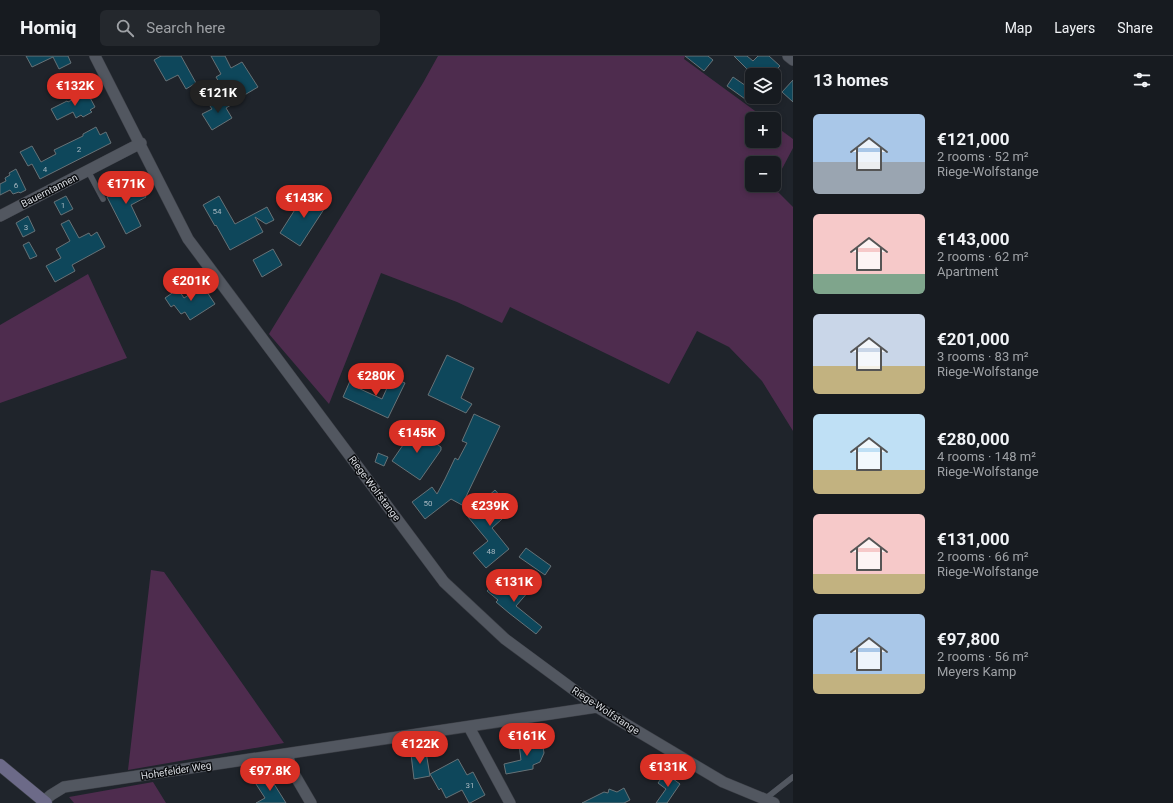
<!DOCTYPE html>
<html lang="en">
<head>
<meta charset="utf-8">
<style>
	:root { --surface:#171b20; --page:#24282d; --text:#f1f3f6; --muted:#9ea1a5; --line:#36393e; --accent:#d93025 }
	body { margin:0; font-family:Roboto,sans-serif; background:var(--page); color:var(--text); height:100vh; display:flex; flex-direction:column; font-size:15px; white-space:nowrap }
	* { box-sizing:border-box; margin:0 }
	p { font-size:13px; color:var(--muted) }
	.icon { flex:none; width:22px; height:22px; fill:none; stroke:currentColor; stroke-width:2; stroke-linecap:round; stroke-linejoin:round }
	.map { position:relative; flex:1; overflow:hidden }
	.panel { display:flex; flex-direction:column; background:var(--surface); width:380px }
	.panel>* { flex:none }
	.controls { position:absolute; left:745px; top:12px; display:grid; gap:8px }
	.controls a { display:grid; place-items:center; width:36px; height:36px; border-radius:6px; background:var(--surface); box-shadow:0 2px 6px #0003,0 0 0 1px var(--line); font-size:20px }
	.price { position:absolute; translate:-50% -34px; padding:0 9px; border-radius:14px; background:var(--accent); color:#fff; font-size:13px; line-height:26px; filter:drop-shadow(0 1px 2px #0008) }
	.price::after { content:''; position:absolute; left:50%; top:24px; width:12px; height:9px; margin-left:-6px; background:inherit; clip-path:polygon(0 0,100% 0,50% 100%) }
	.price.active { background:#222; color:#fff }
	ul { padding:0; list-style:none }
	li { display:flex; align-items:center; gap:12px; height:100px; padding:0 20px }
	li span { display:grid; place-items:center; flex:none; width:112px; height:80px; border-radius:6px; color:#555 }
	li>.icon { margin-inline-start:auto }
	span .icon { width:48px; height:48px; fill:#fffc; stroke-width:1 }
	li b { font-size:17px }
	h2 { display:flex; justify-content:space-between; align-items:center; height:48px; padding:0 20px; font-size:17px }
	header { display:flex; align-items:center; gap:24px; box-sizing:border-box; height:56px; padding:0 20px; background:var(--surface); border-bottom:1px solid var(--line) }
	header strong { font-size:19px }
	nav { display:flex; gap:22px; margin-inline-start:auto; font-size:14px }
	.search { width:280px; height:36px; background:var(--page); display:flex; align-items:center; gap:10px; box-sizing:border-box; padding:0 14px; border-radius:6px; color:var(--muted); font-size:15px }
	main { display:flex; flex:1; min-height:0 }
	.map>svg:first-child { display:block }
	.green { fill:#4e2c4e }
	.building { fill:#0e475b; stroke:#677277 }
	.lines { fill:none; stroke-linecap:round; stroke-linejoin:round }
	.lane-casing { stroke:#3b3e45; stroke-width:6 }
	.street-casing { stroke:#3b3e45; stroke-width:12 }
	.secondary-casing { stroke:#3b3e45; stroke-width:13 }
	.lane { stroke:#525760; stroke-width:5.5 }
	.street { stroke:#525760; stroke-width:11 }
	.secondary { stroke:#6c6a88; stroke-width:12 }
	.labels { text-anchor:middle; stroke-width:3; stroke-linejoin:round; paint-order:stroke }
	.number-label { font-size:8px; fill:#a6b6bf }
	.street-label { font-size:10px; fill:#d8dbe0; stroke:#0b0d10 }
</style>
</head>
<body>
<header>
<strong>Homiq</strong>
<div class="search"><svg class="icon" aria-label="search" viewBox="0 0 24 24"><circle cx="10" cy="10" r="6"/><path d="M15 15l6 6"/></svg>Search here</div>
<nav><a>Map</a><a>Layers</a><a>Share</a></nav>
</header>
<main>
<div class="map">
<svg width="793" height="747" viewBox="0 0 793 747">
	<rect width="100%" height="100%" fill="#1f242b"/>
	<path class="green" d="M 438,0 L 685,0 L 684,3 L 766,63 L 752,63 L 752,85 L 774,85 L 774,69 L 793,83 L 793,92 L 774,128 L 774,107 L 752,107 L 752,129 L 774,129 L 773,131 L 793,151 L 793,375 L 762,325 L 729,291 L 697,275 L 669,328 L 510,251 L 502,267 L 457,246 L 381,217 L 329,348 L 269,278 L 423,27 Z
		M 88,218 L 127,302 L 0,347 L 0,269 Z
		M 151,514 L 164,516 L 284,687 L 128,714 Z
		M 153,726 L 166,747 L 74,747 L 69,741 Z"/>
	<path class="building" d="M 26,0 L 68,0 L 71,7 L 59,13 L 53,1 L 32,11 Z
		M 161,0 L 181,0 L 196,27 L 186,33 L 178,19 L 166,25 L 154,4 Z
		M 211,0 L 225,0 L 231,12 L 242,6 L 258,31 L 231,47 L 216,21 L 221,18 Z
		M 685,0 L 708,0 L 713,4 L 704,15 Z
		M 734,0 L 747,0 L 753,5 L 758,0 L 769,0 L 780,10 L 771,19 L 753,19 Z
		M 733,21 L 752,34 L 752,48 L 727,30 Z
		M 793,24 L 793,46 L 782,36 Z
		M 87,36 L 95,51 L 90,54 L 92,56 L 83,61 L 81,59 L 76,62 L 73,56 L 57,64 L 51,53 L 67,45 L 68,46 Z
		M 227,41 L 231,49 L 226,52 L 232,62 L 212,74 L 202,58 L 212,53 L 210,50 Z
		M 96,71 L 100,79 L 106,76 L 111,87 L 40,123 L 32,108 L 28,110 L 20,96 L 32,90 L 41,106 L 56,98 L 54,94 L 83,80 L 83,78 Z
		M 16,113 L 26,134 L 20,137 L 19,136 L 13,138 L 10,134 L 0,139 L 0,128 L 6,125 L 5,122 L 10,119 L 9,117 Z
		M 121,122 L 128,136 L 140,130 L 146,141 L 131,149 L 141,170 L 126,178 L 107,141 L 114,137 L 110,128 Z
		M 310,135 L 328,147 L 300,190 L 280,177 L 296,152 L 298,154 Z
		M 66,140 L 73,153 L 61,159 L 54,146 Z
		M 219,140 L 235,168 L 267,151 L 274,164 L 266,168 L 255,161 L 263,176 L 230,194 L 216,169 L 215,170 L 203,149 Z
		M 28,160 L 35,175 L 23,181 L 16,167 Z
		M 69,164 L 79,182 L 89,177 L 91,180 L 97,176 L 105,191 L 72,209 L 75,215 L 55,226 L 46,210 L 61,202 L 56,193 L 70,185 L 61,168 Z
		M 29,186 L 37,200 L 30,203 L 23,189 Z
		M 273,193 L 282,209 L 262,221 L 253,204 Z
		M 203,230 L 215,248 L 190,264 L 185,256 L 181,258 L 174,249 L 171,251 L 165,242 L 178,233 L 184,242 Z
		M 447,299 L 474,312 L 461,342 L 472,348 L 466,357 L 428,339 Z
		M 392,321 L 405,327 L 388,362 L 343,341 L 350,325 L 359,329 L 358,332 L 382,343 Z
		M 474,358 L 500,370 L 462,449 L 451,443 L 425,463 L 412,446 L 432,431 L 437,438 L 445,423 L 455,402 L 458,404 L 467,387 L 462,385 Z
		M 414,373 L 441,391 L 441,394 L 420,424 L 392,405 Z
		M 378,397 L 388,401 L 384,410 L 375,406 Z
		M 495,434 L 512,454 L 492,472 L 509,493 L 486,512 L 473,497 L 488,485 L 468,461 L 468,458 Z
		M 526,492 L 551,510 L 545,519 L 519,501 Z
		M 516,524 L 529,535 L 516,550 L 542,571 L 536,578 L 509,557 L 496,546 L 498,544 L 487,535 L 495,526 L 506,535 Z
		M 542,684 L 544,697 L 540,706 L 533,709 L 533,713 L 506,718 L 504,708 L 521,704 L 519,688 Z
		M 426,696 L 430,720 L 414,723 L 411,698 Z
		M 458,703 L 467,719 L 473,716 L 485,739 L 470,747 L 469,747 L 462,734 L 446,742 L 441,732 L 439,734 L 430,718 Z
		M 665,717 L 680,728 L 667,747 L 656,747 L 666,733 L 658,727 Z
		M 269,720 L 286,747 L 256,747 L 265,742 L 256,728 Z
		M 624,732 L 630,744 L 624,747 L 582,747 L 604,736 L 608,737 L 609,733 L 617,736 Z"/>
	<g class="lines">
		<defs>
			<path id="lane" d="M 88,115 L 103,143
				M 765,743 L 793,721"/>
			<path id="street" d="M 95,0 L 188,183 L 444,526 L 505,583 L 597,651 L 723,726 L 774,747
				M 788,0 L 793,4
				M 0,160 L 141,87
				M 469,671 L 510,747
				M 288,698 L 290,711 L 311,747
				M 44,745 L 51,739 L 64,731 L 597,651"/>
			<path id="secondary" d="M 0,709 L 46,747"/>
		</defs>
		<use href="#lane" class="lane-casing"/>
		<use href="#street" class="street-casing"/>
		<use href="#secondary" class="secondary-casing"/>
		<use href="#lane" class="lane"/>
		<use href="#street" class="street"/>
		<use href="#secondary" class="secondary"/>
	</g>
	<g class="labels">
		<g class="number-label">
			<text x="79" y="96">2</text>
			<text x="45" y="116">4</text>
			<text x="16" y="132">6</text>
			<text x="63" y="152">1</text>
			<text x="217" y="158">54</text>
			<text x="26" y="174">3</text>
			<text x="428" y="450">50</text>
			<text x="491" y="498">48</text>
			<text x="470" y="732">31</text>
		</g>
		<g class="street-label">
			<text transform="translate(49 134) rotate(-27)" y="4">Bauerntannen</text>
			<text transform="translate(375 432) rotate(53)" y="4">Riege-Wolfstange</text>
			<text transform="translate(606 654) rotate(33)" y="4">Riege-Wolfstange</text>
			<text transform="translate(176 714) rotate(-9)" y="4">Hohefelder Weg</text>
		</g>
	</g>
</svg>
<div class="controls">
<a><svg class="icon" aria-label="layers" viewBox="0 0 24 24"><path d="M12 4l9 5-9 5-9-5zM3 14l9 5 9-5"/></svg></a>
<a>+</a>
<a>−</a>
</div>
<b class="price" style="left:75px;top:51px">€132K</b>
<b class="price active" style="left:218px;top:58px">€121K</b>
<b class="price" style="left:126px;top:149px">€171K</b>
<b class="price" style="left:304px;top:163px">€143K</b>
<b class="price" style="left:191px;top:246px">€201K</b>
<b class="price" style="left:376px;top:341px">€280K</b>
<b class="price" style="left:417px;top:398px">€145K</b>
<b class="price" style="left:490px;top:471px">€239K</b>
<b class="price" style="left:514px;top:547px">€131K</b>
<b class="price" style="left:527px;top:701px">€161K</b>
<b class="price" style="left:420px;top:709px">€122K</b>
<b class="price" style="left:668px;top:732px">€131K</b>
<b class="price" style="left:270px;top:736px">€97.8K</b>
</div>
<section class="panel">
<h2>13 homes<svg class="icon" aria-label="filters" viewBox="0 0 24 24"><path d="M4 7h16M4 17h16"/><circle cx="9" cy="7" r="2"/><circle cx="15" cy="17" r="2"/></svg></h2>
<ul>
<li><span style="background:linear-gradient(#a9c7e8 60%,#9aa5b1 0)"><svg class="icon" aria-label="home" viewBox="0 0 24 24"><path d="M3 11l9-7 9 7M6 9v11h12V9"/></svg></span><div><b>€121,000</b><p>2 rooms · 52 m²</p><p>Riege-Wolfstange</p></div></li>
<li><span style="background:linear-gradient(#f6c9c9 75%,#7fa58c 0)"><svg class="icon" aria-label="home" viewBox="0 0 24 24"><path d="M3 11l9-7 9 7M6 9v11h12V9"/></svg></span><div><b>€143,000</b><p>2 rooms · 62 m²</p><p>Apartment</p></div></li>
<li><span style="background:linear-gradient(#c9d6e8 65%,#c2b280 0)"><svg class="icon" aria-label="home" viewBox="0 0 24 24"><path d="M3 11l9-7 9 7M6 9v11h12V9"/></svg></span><div><b>€201,000</b><p>3 rooms · 83 m²</p><p>Riege-Wolfstange</p></div></li>
<li><span style="background:linear-gradient(#bfe0f5 70%,#c2b280 0)"><svg class="icon" aria-label="home" viewBox="0 0 24 24"><path d="M3 11l9-7 9 7M6 9v11h12V9"/></svg></span><div><b>€280,000</b><p>4 rooms · 148 m²</p><p>Riege-Wolfstange</p></div></li>
<li><span style="background:linear-gradient(#f6c9c9 75%,#c2b280 0)"><svg class="icon" aria-label="home" viewBox="0 0 24 24"><path d="M3 11l9-7 9 7M6 9v11h12V9"/></svg></span><div><b>€131,000</b><p>2 rooms · 66 m²</p><p>Riege-Wolfstange</p></div></li>
<li><span style="background:linear-gradient(#a9c7e8 75%,#c2b280 0)"><svg class="icon" aria-label="home" viewBox="0 0 24 24"><path d="M3 11l9-7 9 7M6 9v11h12V9"/></svg></span><div><b>€97,800</b><p>2 rooms · 56 m²</p><p>Meyers Kamp</p></div></li>
</ul>
</section>
</main>
</body>
</html>
